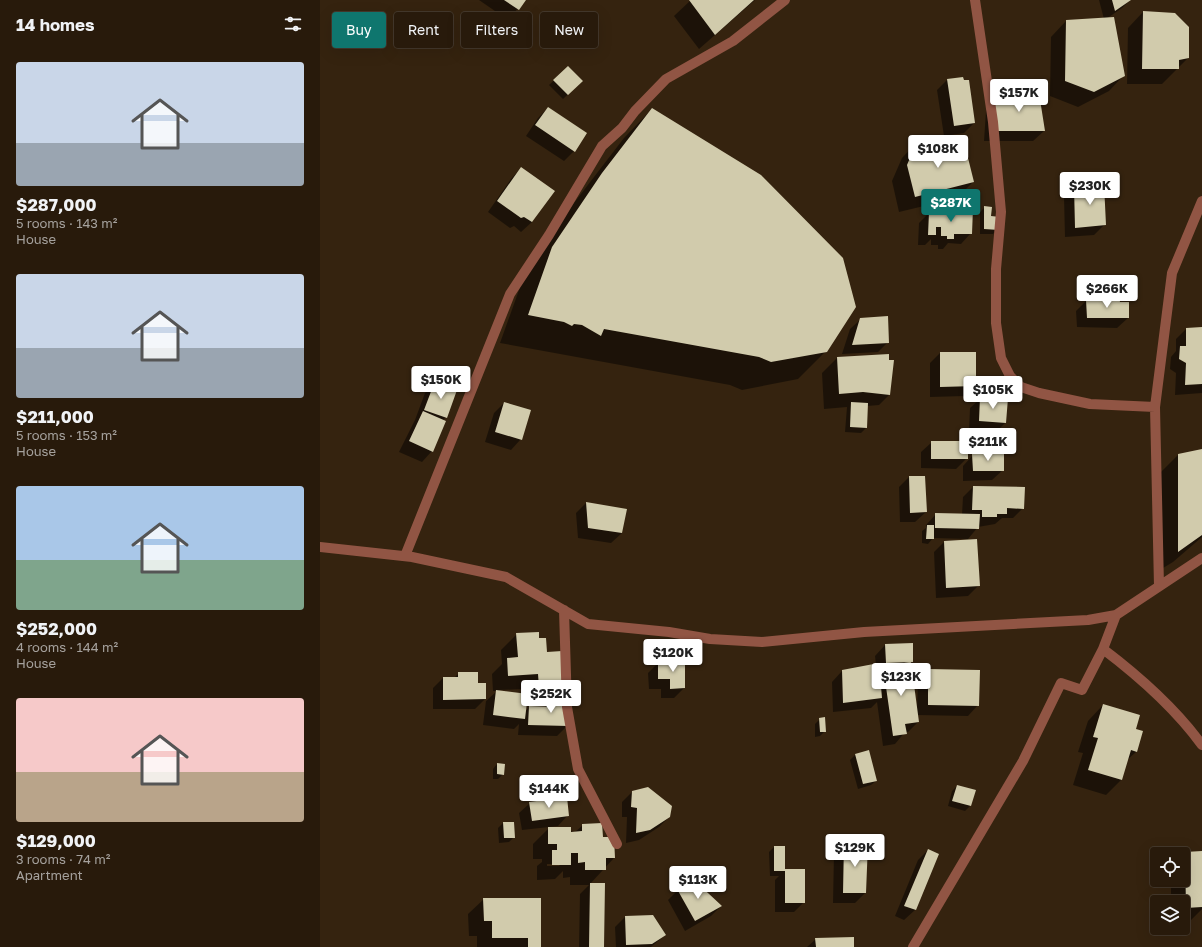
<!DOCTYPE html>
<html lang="en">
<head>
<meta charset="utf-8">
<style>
	:root { --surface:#281a0b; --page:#342719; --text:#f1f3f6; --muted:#a5a19d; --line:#44382c; --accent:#0f766e }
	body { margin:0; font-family:"Golos Text",sans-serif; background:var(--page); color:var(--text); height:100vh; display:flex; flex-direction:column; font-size:15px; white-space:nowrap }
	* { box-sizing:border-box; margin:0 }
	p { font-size:13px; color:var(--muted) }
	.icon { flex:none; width:22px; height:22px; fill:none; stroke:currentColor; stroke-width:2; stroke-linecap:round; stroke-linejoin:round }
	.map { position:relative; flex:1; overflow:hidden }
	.sheet { display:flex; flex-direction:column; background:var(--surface); width:320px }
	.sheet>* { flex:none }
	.top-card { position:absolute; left:12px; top:12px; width:380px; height:36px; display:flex; gap:8px }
	.tools { position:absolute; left:830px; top:847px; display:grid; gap:8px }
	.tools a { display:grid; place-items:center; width:40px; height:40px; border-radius:4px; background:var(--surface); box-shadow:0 4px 16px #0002,0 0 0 1px var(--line); font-size:20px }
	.price { position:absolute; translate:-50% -34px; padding:0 9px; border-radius:4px; background:#fff; color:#222; font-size:13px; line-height:26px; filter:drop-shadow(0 1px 2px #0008) }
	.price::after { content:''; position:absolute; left:50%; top:24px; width:12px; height:9px; margin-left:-6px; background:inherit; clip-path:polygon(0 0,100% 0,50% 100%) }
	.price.selected { background:var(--accent); color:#fff }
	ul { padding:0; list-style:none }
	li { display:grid; align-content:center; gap:8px; height:212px; padding:0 16px }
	li span { display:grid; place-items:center; height:124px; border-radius:4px; color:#555 }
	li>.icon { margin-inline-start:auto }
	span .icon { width:72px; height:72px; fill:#fffc; stroke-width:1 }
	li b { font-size:17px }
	h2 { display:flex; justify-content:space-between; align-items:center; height:48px; padding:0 16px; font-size:17px }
	.pill { padding:0 14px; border-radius:4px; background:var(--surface); box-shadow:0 4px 16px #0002,0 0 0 1px var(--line); font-size:14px; line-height:36px }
	.pill.selected { background:var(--accent); color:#fff }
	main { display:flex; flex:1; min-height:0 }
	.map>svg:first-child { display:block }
	.shadow { fill:#0007; fill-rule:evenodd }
	.building { fill:#d1cbac }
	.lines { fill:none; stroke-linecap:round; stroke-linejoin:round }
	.minor { stroke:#915544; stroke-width:10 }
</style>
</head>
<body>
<main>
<section class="sheet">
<h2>14 homes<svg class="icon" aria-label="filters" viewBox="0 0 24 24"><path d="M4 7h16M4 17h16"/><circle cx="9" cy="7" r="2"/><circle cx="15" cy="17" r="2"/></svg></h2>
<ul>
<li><span style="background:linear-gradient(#c9d6e8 65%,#9aa5b1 0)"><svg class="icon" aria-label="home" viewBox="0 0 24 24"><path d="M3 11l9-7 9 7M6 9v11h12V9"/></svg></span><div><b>$287,000</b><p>5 rooms · 143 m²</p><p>House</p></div></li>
<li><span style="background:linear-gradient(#c9d6e8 60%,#9aa5b1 0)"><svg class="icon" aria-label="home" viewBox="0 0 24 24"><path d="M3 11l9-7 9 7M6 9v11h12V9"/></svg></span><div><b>$211,000</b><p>5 rooms · 153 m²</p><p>House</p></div></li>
<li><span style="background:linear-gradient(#a9c7e8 60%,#7fa58c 0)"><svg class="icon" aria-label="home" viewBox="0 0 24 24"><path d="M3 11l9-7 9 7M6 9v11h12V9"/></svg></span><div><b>$252,000</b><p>4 rooms · 144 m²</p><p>House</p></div></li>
<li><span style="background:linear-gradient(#f6c9c9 60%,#b9a48a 0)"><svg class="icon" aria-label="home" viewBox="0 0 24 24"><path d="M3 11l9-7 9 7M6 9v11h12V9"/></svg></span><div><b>$129,000</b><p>3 rooms · 74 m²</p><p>Apartment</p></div></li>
</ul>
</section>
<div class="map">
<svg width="882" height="947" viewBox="0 0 882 947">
	<rect width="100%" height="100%" fill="#35230f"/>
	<path class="shadow" d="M 159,0 L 205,0 L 188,20 Z
		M 371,0 L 435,0 L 379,49 L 354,16 Z
		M 779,0 L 810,0 L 802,8 L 786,19 L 804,75 L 789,91 L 758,107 L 730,96 L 731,37 L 746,21 L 784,19 Z
		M 823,12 L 868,58 L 842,84 L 807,84 L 808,28 Z
		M 248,67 L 262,81 L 243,99 L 229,85 Z
		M 627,80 L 654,123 L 644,133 L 624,136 L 617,90 Z
		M 718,94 L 724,131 L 713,141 L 664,141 L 666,111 L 676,100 L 679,100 L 684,95 L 706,96 Z
		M 228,108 L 254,151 L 244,161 L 206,136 L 218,118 Z
		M 332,109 L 506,351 L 478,379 L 422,390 L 410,385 L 180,343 L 204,276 L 254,203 L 304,138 Z
		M 597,142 L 653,182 L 637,198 L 579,212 L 572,181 L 582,158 Z
		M 201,168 L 212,222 L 201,232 L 194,226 L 190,228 L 168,212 L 191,179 Z
		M 783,185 L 785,224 L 774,235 L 745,237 L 744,197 L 754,187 Z
		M 665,207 L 678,229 L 673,234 L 660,234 L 660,212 Z
		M 639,209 L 651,233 L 641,244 L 628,243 L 623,249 L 618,249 L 618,245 L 611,245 L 611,239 L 605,245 L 598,245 L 599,223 L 609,213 L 635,213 Z
		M 766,301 L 808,318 L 797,328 L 757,327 L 756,311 Z
		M 541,319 L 568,342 L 558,352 L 522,354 L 530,329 Z
		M 882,328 L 882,393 L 855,395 L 856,373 L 850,369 L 851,357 L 856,351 L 856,339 L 866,329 Z
		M 620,353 L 655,353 L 655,386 L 645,396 L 610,397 L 610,363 Z
		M 517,358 L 569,395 L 559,405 L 547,406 L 546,428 L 541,433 L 525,432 L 527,407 L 504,409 L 502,373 Z
		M 115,383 L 126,417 L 122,421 L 112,451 L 102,462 L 79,452 L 95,420 L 105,393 Z
		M 661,398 L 685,423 L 675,433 L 649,431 L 650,408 Z
		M 184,403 L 201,439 L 191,450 L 165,442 L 174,413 Z
		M 612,442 L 647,458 L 636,469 L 601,468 L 601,452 Z
		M 882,450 L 882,537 L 853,562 L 838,571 L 838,475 L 858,455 Z
		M 653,455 L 683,470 L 672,480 L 643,481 L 643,466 Z
		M 589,477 L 606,512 L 595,522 L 580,522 L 579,487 Z
		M 653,487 L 703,508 L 693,518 L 682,518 L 675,524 L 658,527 L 648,539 L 613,538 L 608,544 L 602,543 L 602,531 L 606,528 L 606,525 L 616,514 L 642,515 L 643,497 Z
		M 266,503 L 302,533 L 291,543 L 258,538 L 256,513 Z
		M 624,542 L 659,585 L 648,596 L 616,598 L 614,552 Z
		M 197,634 L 218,639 L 243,686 L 233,697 L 248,697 L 247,726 L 237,736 L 198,735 L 199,724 L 194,729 L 163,725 L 166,701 L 177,691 L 173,691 L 172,674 L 182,664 L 181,650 ZM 203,689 L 203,694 L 179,691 L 179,690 ZM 230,702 L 225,707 L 209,707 L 205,712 L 206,703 Z
		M 565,645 L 592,661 L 591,663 L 597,710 L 598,681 L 609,670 L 658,705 L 648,716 L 597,715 L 598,722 L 588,732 L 585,732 L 575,744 L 563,746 L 557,702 L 551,708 L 513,712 L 512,682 L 522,671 L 556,665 L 555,656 Z
		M 339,662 L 364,688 L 354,698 L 341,698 L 341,689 L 329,689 L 328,673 Z
		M 139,673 L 157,684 L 165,699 L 155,709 L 113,709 L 113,688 L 123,678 L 134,678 Z
		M 783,705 L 814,730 L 816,752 L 807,760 L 801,780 L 786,795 L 753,785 L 763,753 L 758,752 L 768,721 Z
		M 500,719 L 505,731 L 500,736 L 495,737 L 495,724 Z
		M 548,751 L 556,781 L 551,785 L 538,789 L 530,760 L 535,755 Z
		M 177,764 L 183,774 L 178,779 L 173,779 L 173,769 Z
		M 637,786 L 650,806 L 645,811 L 628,806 L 632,791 Z
		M 312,792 L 350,816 L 339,827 L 319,840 L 306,843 L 307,817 L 302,817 L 302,802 Z
		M 210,803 L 248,815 L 238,826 L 202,830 L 199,813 Z
		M 183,823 L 194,837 L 189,842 L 179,843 L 178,828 Z
		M 263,825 L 282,838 L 294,858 L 270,884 L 283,947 L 259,947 L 260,894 L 269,885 L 250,885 L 250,877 L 243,878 L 243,871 L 235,879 L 217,880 L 217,866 L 222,862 L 222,859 L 213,859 L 213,844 L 229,828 L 255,832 ZM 227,864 L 241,864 L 239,866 L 227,866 Z
		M 524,843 L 545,893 L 535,903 L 513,903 L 514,853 Z
		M 454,847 L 464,847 L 464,871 L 465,870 L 484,902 L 474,912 L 455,912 L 455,880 L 459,876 L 450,876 L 449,852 Z
		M 608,850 L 618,854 L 595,910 L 584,920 L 575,916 L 598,860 Z
		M 882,852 L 882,909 L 869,922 L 863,922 L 863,902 L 851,902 L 851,880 L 863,880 L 863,856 L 866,853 Z
		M 358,890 L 401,906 L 391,916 L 365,931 L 348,900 Z
		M 164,899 L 220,947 L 157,947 L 157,936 L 149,936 L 148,914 Z
		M 305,917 L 345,935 L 331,947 L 296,947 L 295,927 Z
		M 496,939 L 533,947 L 487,947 Z"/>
	<path class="building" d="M 184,0 L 206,0 L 199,10 Z
		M 369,0 L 434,0 L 395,35 Z
		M 792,0 L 811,0 L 795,11 Z
		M 823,11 L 855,13 L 869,27 L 869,58 L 859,60 L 859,69 L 822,69 Z
		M 794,17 L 805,76 L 774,92 L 745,81 L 746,20 Z
		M 248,66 L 263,81 L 248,95 L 233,80 Z
		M 643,77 L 644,80 L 649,80 L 655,123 L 634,126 L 627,79 Z
		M 719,93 L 725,131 L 674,131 L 675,99 L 683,98 L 684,94 L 705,95 Z
		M 228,107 L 267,133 L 255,152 L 215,125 Z
		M 332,108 L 441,175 L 523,258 L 536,307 L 507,352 L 451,362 L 439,357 L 284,329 L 281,336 L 262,325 L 254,324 L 252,326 L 244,322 L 208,315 L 232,247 L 282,173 Z
		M 597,141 L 622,152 L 645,146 L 654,182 L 595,197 L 587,165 Z
		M 201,167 L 235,191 L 212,222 L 204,217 L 201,218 L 177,201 Z
		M 784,184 L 786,225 L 755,228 L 754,186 Z
		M 664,206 L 672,207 L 671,216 L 680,217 L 679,230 L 664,229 Z
		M 639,208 L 653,208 L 652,234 L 634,234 L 634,239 L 627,239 L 627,236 L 621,236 L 621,227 L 616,227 L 616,235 L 608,235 L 609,212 L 639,212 Z
		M 799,298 L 800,302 L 809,302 L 809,318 L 767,318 L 766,300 Z
		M 568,316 L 569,343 L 532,345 L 540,318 Z
		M 882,327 L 882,384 L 865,385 L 866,363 L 859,359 L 860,346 L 866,346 L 866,328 Z
		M 620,352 L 656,352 L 656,386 L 620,387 Z
		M 569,354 L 569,360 L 574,360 L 570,395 L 543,392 L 519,394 L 517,357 Z
		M 115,381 L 137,390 L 127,418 L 104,410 Z
		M 660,397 L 688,398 L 686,423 L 659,421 Z
		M 184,402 L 211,410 L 202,440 L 175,432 Z
		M 531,402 L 548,403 L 547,428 L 530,427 Z
		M 103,411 L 126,421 L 113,452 L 89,441 Z
		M 611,441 L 648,441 L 648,459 L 611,459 Z
		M 882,449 L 882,535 L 858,552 L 858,454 Z
		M 652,454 L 684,454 L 684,471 L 653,471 Z
		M 589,476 L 605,476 L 607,512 L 590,513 Z
		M 653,486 L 705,487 L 704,509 L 687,508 L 687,514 L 677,514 L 677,517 L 662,517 L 662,510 L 652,510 Z
		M 266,502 L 307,509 L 302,533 L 268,528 Z
		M 615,513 L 660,514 L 659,529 L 615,528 Z
		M 607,525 L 614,525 L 614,539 L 606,539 Z
		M 657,539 L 660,586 L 626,588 L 624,541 Z
		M 219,632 L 219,638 L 226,638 L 227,652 L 242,651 L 244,687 L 219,688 L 218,674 L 188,676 L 187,658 L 198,657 L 196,633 Z
		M 593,643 L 593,662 L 566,663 L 565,644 Z
		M 365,661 L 365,688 L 350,689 L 350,679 L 338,679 L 338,662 Z
		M 591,662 L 599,722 L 585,724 L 587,734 L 573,736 L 563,666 Z
		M 559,663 L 562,698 L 523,703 L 522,670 Z
		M 608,669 L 660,670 L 659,706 L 608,705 Z
		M 138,672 L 158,672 L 158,683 L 166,683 L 166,699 L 123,700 L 123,677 L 138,677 Z
		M 176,690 L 208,694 L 205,719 L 173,715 Z
		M 235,696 L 249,696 L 248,726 L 208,725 L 209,706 L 234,707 Z
		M 783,704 L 820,715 L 816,729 L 823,731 L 817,752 L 811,750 L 802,780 L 768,770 L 778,738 L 773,737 Z
		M 505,717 L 506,732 L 500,732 L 499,718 Z
		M 549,750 L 557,781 L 543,784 L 535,754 Z
		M 177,763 L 185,764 L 184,775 L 177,774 Z
		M 637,785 L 656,790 L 651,806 L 632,801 Z
		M 328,787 L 352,806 L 350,817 L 330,830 L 316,833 L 317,808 L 311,807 L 312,791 Z
		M 247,797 L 249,816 L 212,821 L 209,802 Z
		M 183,822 L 194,822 L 195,838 L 184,838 Z
		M 282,823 L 283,837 L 294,837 L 295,858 L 286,858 L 286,870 L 265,870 L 265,862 L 258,863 L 258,853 L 251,853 L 251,865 L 232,865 L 232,850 L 237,850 L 237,844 L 228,844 L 228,827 L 251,827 L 251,832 L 262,831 L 262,824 Z
		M 524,842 L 548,843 L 546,893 L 523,893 Z
		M 454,846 L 465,846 L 465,869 L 485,869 L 485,903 L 465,903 L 465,871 L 454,871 Z
		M 608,849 L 619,854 L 596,910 L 584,906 Z
		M 882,851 L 882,907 L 866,908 L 865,852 Z
		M 374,880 L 402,906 L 375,921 L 357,889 Z
		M 270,883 L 285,883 L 284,947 L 269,947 Z
		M 163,898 L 221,898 L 221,947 L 208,947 L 208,938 L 172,938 L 172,921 L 164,921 Z
		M 333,915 L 346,935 L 332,944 L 306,945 L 305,916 Z
		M 534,937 L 534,947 L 496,947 L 495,938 Z"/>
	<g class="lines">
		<path class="minor" d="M 655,0 L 673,122 L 681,212 L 676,269 L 676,323 L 681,358 L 690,376 L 701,387 L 719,393 L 770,404 L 835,407
			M 0,547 L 92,557 L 186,577 L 268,624 L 349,632 L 390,639 L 442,642 L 544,632 L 768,620 L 796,615 L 882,558
			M 85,556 L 190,294 L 229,235 L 282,146 L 302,128 L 315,111 L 346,79 L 413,41 L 465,0
			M 839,586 L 835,407 L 852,273 L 882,201
			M 244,610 L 247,707 L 258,769 L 297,844
			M 783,649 C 820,677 855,708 882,745
			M 593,947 L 703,761 L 741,683 L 762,690 L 783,649 L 796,615"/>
	</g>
</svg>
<div class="tools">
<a><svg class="icon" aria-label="locate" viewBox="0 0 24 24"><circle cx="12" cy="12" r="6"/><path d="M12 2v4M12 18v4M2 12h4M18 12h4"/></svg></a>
<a><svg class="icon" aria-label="layers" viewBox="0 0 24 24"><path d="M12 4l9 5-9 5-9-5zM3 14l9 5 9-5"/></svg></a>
</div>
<b class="price" style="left:699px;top:113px">$157K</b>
<b class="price" style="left:618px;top:169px">$108K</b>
<b class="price" style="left:770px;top:206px">$230K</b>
<b class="price selected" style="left:631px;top:223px">$287K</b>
<b class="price" style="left:787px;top:309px">$266K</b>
<b class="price" style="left:121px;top:400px">$150K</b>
<b class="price" style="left:673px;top:410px">$105K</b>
<b class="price" style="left:668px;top:462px">$211K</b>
<b class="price" style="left:353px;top:673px">$120K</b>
<b class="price" style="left:581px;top:697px">$123K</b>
<b class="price" style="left:231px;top:714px">$252K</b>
<b class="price" style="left:229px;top:809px">$144K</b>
<b class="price" style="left:535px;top:868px">$129K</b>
<b class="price" style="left:378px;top:900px">$113K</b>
<div class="top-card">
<a class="pill selected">Buy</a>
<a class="pill">Rent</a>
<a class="pill">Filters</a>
<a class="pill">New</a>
</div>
</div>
</main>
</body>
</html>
